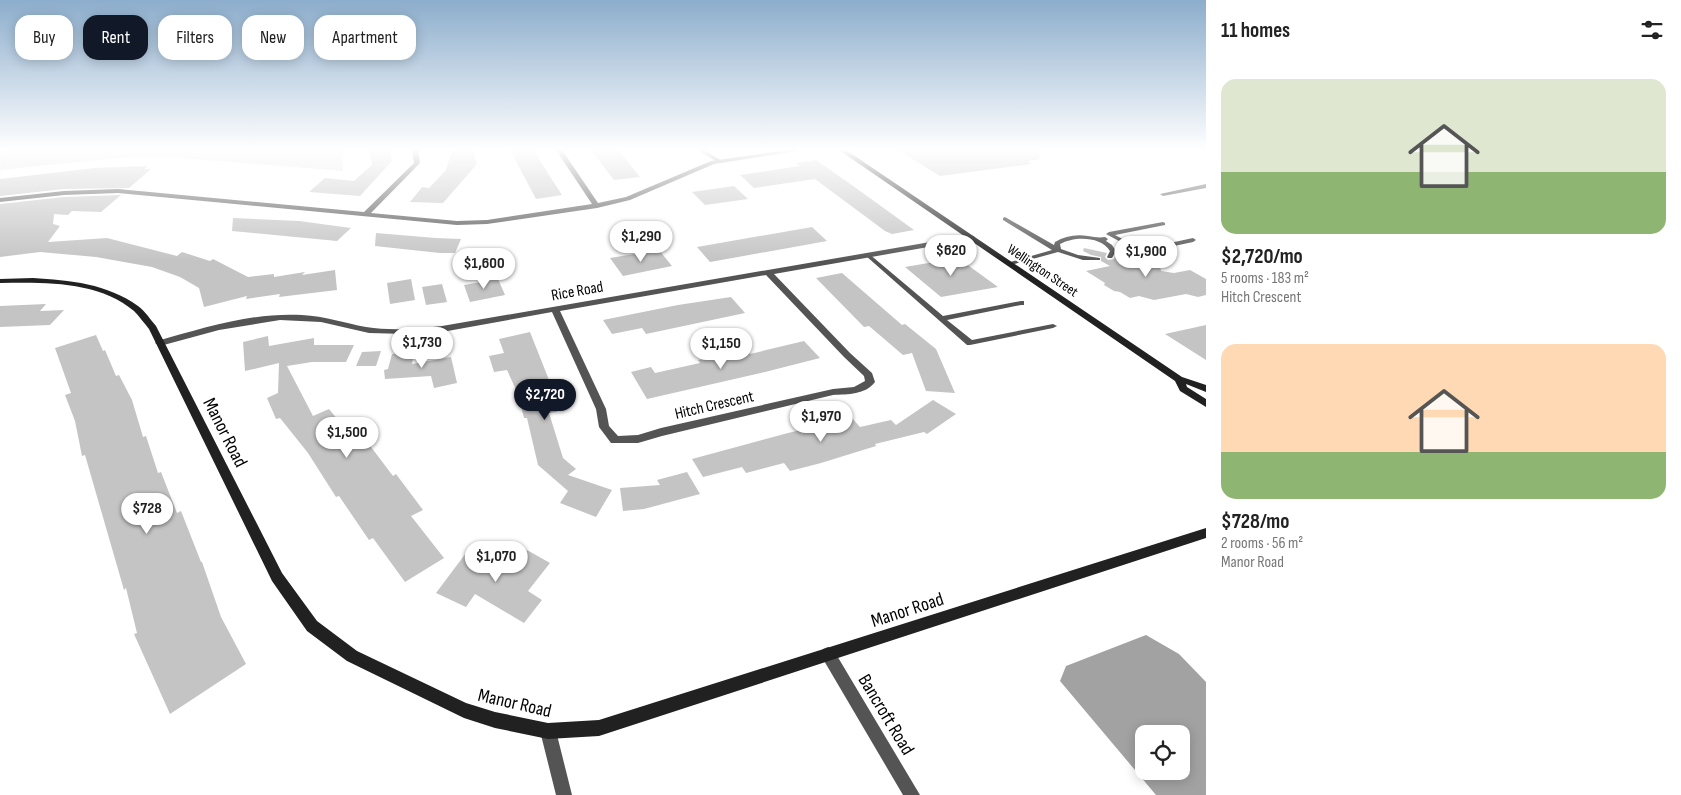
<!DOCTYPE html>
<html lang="en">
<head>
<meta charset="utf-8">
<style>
	:root { --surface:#fff; --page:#f6f6f6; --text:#222; --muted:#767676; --accent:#111827 }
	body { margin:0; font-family:"Sofia Sans Condensed",sans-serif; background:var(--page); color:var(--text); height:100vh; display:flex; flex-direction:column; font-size:19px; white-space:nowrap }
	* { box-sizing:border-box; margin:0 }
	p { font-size:16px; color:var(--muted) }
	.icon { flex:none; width:28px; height:28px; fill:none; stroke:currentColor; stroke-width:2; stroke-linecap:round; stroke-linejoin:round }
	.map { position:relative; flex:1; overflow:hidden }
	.drawer { display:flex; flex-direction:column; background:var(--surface); width:475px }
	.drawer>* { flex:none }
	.hud { position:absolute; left:15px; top:15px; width:475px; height:45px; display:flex; gap:10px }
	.fabs { position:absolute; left:1135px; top:725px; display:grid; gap:10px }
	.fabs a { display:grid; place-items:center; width:55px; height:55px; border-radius:10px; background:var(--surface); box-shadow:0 2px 12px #0003; font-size:25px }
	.price { position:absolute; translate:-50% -42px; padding:0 11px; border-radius:18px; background:#fff; color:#222; font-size:16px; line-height:32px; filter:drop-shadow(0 1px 2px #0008) }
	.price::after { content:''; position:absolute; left:50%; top:30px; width:15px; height:11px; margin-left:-8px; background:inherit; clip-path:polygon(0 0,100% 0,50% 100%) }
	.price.on { background:var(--accent); color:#fff }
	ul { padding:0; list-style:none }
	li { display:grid; align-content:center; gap:10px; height:265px; padding:0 15px }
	li span { display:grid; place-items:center; height:155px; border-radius:15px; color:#555 }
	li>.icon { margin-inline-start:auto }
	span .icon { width:90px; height:90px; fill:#fffc; stroke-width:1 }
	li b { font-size:21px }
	h2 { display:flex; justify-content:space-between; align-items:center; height:60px; padding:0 15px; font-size:21px }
	.pill { padding:0 18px; border-radius:15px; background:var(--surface); box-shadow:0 2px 12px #0003; font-size:18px; line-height:45px }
	.pill.on { background:var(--accent); color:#fff }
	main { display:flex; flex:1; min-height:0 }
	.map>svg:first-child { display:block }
	.green { fill:#dbdbdb }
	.water { fill:#a2a2a2; fill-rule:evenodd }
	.building { fill:#c4c4c4 }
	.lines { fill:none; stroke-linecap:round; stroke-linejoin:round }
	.lane { fill:#545454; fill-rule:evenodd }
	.street { fill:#545454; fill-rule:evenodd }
	.secondary { fill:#212121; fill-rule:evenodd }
	.labels { text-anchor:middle; stroke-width:5; stroke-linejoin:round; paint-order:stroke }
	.far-street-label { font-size:14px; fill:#000; stroke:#fff }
	.street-label { font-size:16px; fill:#000; stroke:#fff }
	.near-street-label { font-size:19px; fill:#000; stroke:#fff }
</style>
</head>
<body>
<main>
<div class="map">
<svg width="1206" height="795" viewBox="0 0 1206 795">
	<rect width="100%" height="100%" fill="#fff"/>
	<path class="green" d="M 1,150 L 342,150 L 343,171 L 169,157 L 116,158 L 0,170 Z"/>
	<path class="water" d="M 1146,635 L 1179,654 L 1206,682 L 1206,795 L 1156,795 L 1060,681 L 1066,666 ZM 1144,734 L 1181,734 L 1181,771 L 1144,771 Z"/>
	<path class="building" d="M 369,150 L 390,150 L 392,161 L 360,196 L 309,192 L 325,178 L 354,181 L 372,165 Z
		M 452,150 L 472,150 L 477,164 L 443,203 L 410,202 L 422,187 L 429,188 L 446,170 Z
		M 510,150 L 533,150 L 562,195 L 536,199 Z
		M 591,150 L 618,150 L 640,177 L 614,180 Z
		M 898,150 L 1039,150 L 1040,159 L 1027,161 L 1032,164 L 940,176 Z
		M 816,160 L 856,188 L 914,230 L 892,234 L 885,231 L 815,179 L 754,188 L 740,175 L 800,166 L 796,163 Z
		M 148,166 L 144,169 L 151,169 L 129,188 L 64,189 L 0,196 L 0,179 L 95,168 Z
		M 734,186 L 748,199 L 705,205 L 692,192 Z
		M 121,195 L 101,212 L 72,211 L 68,215 L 54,214 L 53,224 L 60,226 L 48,242 L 107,238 L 177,256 L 182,252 L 210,261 L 213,259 L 248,277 L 274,274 L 274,277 L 305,272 L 302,275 L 335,270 L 337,290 L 279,297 L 280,294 L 246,299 L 247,296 L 204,307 L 199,288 L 180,277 L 152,267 L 96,257 L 40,252 L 0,257 L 0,204 L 64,197 Z
		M 233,218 L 299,221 L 351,228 L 337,241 L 232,231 Z
		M 812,227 L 827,241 L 710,262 L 697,247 Z
		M 376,233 L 436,238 L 461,239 L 455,253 L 440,253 L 375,246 Z
		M 1084,248 L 1107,253 L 1105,257 L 1108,260 L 1114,259 L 1116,254 L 1159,262 L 1161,271 L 1174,273 L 1190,270 L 1206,279 L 1206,295 L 1198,297 L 1186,294 L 1154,300 L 1139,296 L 1130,298 L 1120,292 L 1114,291 L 1104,285 L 1105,283 L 1086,271 L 1110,266 L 1101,261 L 1101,257 L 1091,255 L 1083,251 Z
		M 659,250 L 672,266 L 623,276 L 610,258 Z
		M 958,258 L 998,287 L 941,297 L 905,267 Z
		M 842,273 L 902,325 L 905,324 L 936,349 L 955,393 L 926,391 L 912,353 L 903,355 L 869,326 L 864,327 L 816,278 Z
		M 411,279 L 415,300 L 390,304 L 387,283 Z
		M 498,279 L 505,295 L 470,302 L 464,285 Z
		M 442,284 L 447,302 L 426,305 L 422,287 Z
		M 731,297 L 745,313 L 646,334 L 642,328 L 612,334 L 603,320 L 678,305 Z
		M 46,304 L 40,311 L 64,310 L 50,325 L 0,327 L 0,306 Z
		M 1206,325 L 1206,360 L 1165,334 Z
		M 530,332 L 551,385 L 548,385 L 557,412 L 549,413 L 563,458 L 576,469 L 568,475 L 612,490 L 596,517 L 560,503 L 568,491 L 538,465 L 527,418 L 524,418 L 517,392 L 507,370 L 494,372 L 489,356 L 504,353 L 499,339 Z
		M 96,335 L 103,351 L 105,350 L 116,376 L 119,375 L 132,400 L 143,437 L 146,436 L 158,473 L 161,472 L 177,513 L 181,511 L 201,562 L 202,562 L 221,617 L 246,664 L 170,714 L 134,634 L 137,633 L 126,588 L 124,590 L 85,455 L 82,456 L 75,421 L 65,395 L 71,393 L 55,348 Z
		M 268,336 L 269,346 L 314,338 L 314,345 L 354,345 L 346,362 L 312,362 L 287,366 L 313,416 L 329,409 L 357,443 L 365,439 L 393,476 L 396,474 L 423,510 L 411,516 L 444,558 L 405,582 L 373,538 L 369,540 L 339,496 L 336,497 L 308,453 L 280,418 L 276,419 L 267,398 L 278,393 L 279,363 L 245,371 L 243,342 Z
		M 804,341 L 820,358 L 765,372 L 647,399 L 631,372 L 651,367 L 655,373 L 700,363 L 698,360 L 718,356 L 720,358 L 748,351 L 750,354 Z
		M 381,351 L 376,366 L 356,366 L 362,352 Z
		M 414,352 L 412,364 L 451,357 L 457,383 L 434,388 L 431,376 L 385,379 L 384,370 L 388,369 L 392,354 Z
		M 933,400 L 956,414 L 927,434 L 924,432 L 875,444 L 876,446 L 821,463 L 790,471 L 784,463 L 746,473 L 742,467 L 703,477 L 692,459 L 788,433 L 852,418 L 860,427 L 891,420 L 896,425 Z
		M 687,472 L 700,494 L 644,509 L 623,511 L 620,488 L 660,485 L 657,480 Z
		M 469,549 L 511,568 L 527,550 L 550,563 L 528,591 L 542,600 L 524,623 L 475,594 L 466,607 L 436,593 Z"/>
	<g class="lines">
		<path class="lane" d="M 698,150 L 704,150 L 722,161 L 717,162 Z
			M 1005,217 L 1054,245 L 1055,242 C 1065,236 1076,234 1088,236 C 1094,237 1099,238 1105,237 L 1108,239 L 1106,241 L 1112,245 L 1116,251 L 1112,258 L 1108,258 L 1107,257 L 1110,251 C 1101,236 1074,236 1060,244 L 1061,249 L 1078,255 L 1100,258 L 1100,260 L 1083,260 L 1058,252 L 1011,265 L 1007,265 L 1007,263 L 1052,250 L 1003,220 L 1003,218 Z
			M 1163,222 L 1165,223 L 1165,225 L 1115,235 L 1142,249 L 1193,238 L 1196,240 L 1193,242 L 1141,253 L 1106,234 L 1109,232 Z
			M 868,253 L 943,316 L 1021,301 L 1024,301 L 1024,305 L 1021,305 L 947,320 L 972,340 L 1053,324 L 1057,326 L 1053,328 L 970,345 L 967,345 L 866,256 L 865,255 Z"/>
		<path class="street" d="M 412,150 L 418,150 L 420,163 L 371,213 L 457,221 L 487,220 L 592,204 L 556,150 L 562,150 L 598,203 L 626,197 L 711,161 L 786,150 L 804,150 L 714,164 L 630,200 L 597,208 L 487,224 L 457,225 L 118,193 L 64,195 L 0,202 L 0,198 L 64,191 L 118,189 L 364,212 L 414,163 Z
			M 1206,184 L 1206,188 L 1163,196 L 1160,194 Z
			M 971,235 L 975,237 L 974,239 L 774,274 L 850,353 L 872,373 L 875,382 C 865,395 848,394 833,395 L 662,436 L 638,443 L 611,443 L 599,427 L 596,409 L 552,312 L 442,332 L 406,334 L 369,333 L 321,322 L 280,320 L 219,330 L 160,346 L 155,343 L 157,341 C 204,328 253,312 302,315 C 325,316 344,323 366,327 C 391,331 417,329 442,326 ZM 766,275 L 844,357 L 864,376 L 865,381 L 854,387 L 833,389 L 661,428 L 638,435 L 618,436 L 609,426 L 606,409 L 560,311 Z
			M 828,647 L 833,649 L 920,795 L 903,795 L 823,659 L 821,654 L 823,649 Z
			M 548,723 L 553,726 L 556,731 L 572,795 L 556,795 L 540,731 L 543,726 Z"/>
		<path class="secondary" d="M 839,150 L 846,150 L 1182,377 L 1206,385 L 1206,392 L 1186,384 L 1187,387 L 1206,399 L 1206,407 L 1180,391 L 1175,381 Z
			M 33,278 C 69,280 108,284 138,306 C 145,311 150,319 156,326 L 282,573 L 317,621 L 357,651 L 466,703 L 495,712 L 548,723 L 599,720 L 1206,528 L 1206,538 L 599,736 L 548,739 L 495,728 L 464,718 L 347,661 L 307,631 L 272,581 L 149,329 C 144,323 139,316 134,311 C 99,281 44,282 0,283 L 0,279 Z"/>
	</g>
	<linearGradient id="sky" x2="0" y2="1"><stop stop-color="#8cadcc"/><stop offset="0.57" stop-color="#fff"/><stop offset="1" stop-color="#fff" stop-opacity="0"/></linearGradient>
	<rect width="1206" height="262" fill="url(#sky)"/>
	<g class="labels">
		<g class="far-street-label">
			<text transform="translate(1043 270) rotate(34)" y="5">Wellington Street</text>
		</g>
		<g class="street-label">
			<text transform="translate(577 290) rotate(-10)" y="6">Rice Road</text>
			<text transform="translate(714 404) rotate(-13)" y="6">Hitch Crescent</text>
		</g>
		<g class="near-street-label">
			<text transform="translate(226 432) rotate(63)" y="7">Manor Road</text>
			<text transform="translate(907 609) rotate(-18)" y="7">Manor Road</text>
			<text transform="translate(515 702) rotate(13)" y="7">Manor Road</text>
			<text transform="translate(887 714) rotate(59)" y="7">Bancroft Road</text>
		</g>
	</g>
</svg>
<div class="fabs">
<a><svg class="icon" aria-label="locate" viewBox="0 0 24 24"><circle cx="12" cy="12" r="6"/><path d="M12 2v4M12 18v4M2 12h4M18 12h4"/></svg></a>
</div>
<b class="price" style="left:641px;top:263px">$1,290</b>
<b class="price" style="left:951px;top:277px">$620</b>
<b class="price" style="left:1146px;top:278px">$1,900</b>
<b class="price" style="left:484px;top:290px">$1,600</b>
<b class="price" style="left:422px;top:369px">$1,730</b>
<b class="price" style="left:721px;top:370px">$1,150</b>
<b class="price on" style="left:545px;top:421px">$2,720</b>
<b class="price" style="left:821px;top:443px">$1,970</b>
<b class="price" style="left:347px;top:459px">$1,500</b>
<b class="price" style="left:147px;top:535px">$728</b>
<b class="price" style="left:496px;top:583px">$1,070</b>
<div class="hud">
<a class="pill">Buy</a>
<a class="pill on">Rent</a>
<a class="pill">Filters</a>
<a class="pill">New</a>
<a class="pill">Apartment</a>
</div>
</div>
<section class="drawer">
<h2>11 homes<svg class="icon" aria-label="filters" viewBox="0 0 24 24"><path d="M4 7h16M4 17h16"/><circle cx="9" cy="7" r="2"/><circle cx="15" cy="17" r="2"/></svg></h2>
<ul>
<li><span style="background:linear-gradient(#dfe7d0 60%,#8fb573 0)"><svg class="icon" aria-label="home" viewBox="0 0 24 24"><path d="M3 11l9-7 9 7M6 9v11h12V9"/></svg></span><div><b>$2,720/mo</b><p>5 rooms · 183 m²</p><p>Hitch Crescent</p></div></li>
<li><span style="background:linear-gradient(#ffd9b3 70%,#8fb573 0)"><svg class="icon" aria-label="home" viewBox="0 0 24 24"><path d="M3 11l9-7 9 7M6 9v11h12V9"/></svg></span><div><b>$728/mo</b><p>2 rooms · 56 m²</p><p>Manor Road</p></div></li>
</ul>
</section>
</main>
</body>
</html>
